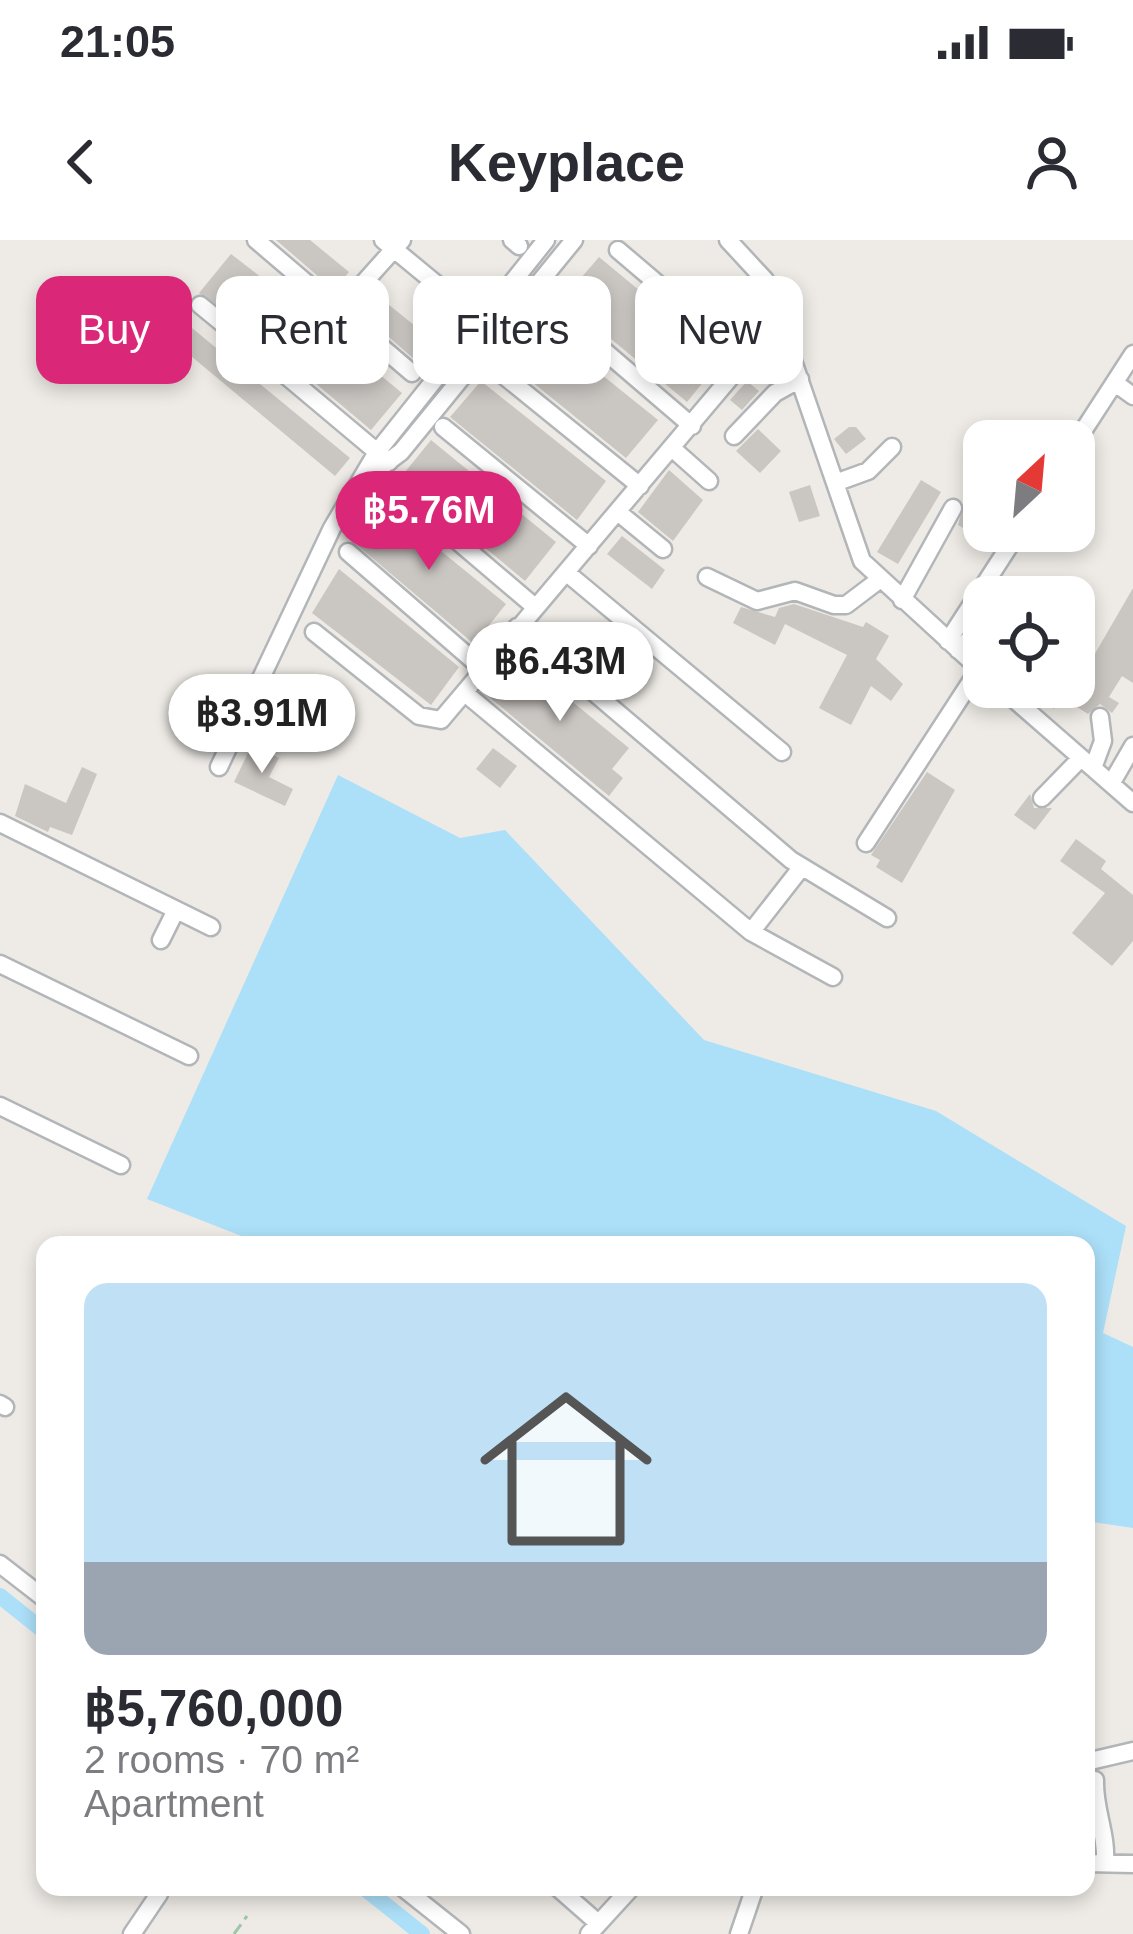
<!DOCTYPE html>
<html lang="en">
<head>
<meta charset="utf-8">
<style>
	:root { --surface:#fff; --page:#f7f7f7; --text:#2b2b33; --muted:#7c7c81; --line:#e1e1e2; --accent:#db2777 }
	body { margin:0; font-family:Arial,sans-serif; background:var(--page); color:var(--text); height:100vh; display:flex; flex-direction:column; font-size:45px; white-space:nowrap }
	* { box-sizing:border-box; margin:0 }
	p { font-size:39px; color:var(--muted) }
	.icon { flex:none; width:66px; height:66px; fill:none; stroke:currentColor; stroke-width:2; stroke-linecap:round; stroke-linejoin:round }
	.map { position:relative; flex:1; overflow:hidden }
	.side { position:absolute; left:36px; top:996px; width:1059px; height:660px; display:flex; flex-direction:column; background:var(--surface); border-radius:24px; box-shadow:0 6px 18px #0003 }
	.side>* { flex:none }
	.hud { position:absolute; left:36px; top:36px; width:1062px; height:108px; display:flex; gap:24px }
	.needle { width:78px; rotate:26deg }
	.controls { position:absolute; left:963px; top:180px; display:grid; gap:24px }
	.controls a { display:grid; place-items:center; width:132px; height:132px; border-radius:24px; background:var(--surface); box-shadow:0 6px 18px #0003; font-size:60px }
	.price { position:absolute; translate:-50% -102px; padding:0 27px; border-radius:42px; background:#fff; color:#222; font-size:39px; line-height:78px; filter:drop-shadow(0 3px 6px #0008) }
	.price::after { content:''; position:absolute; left:50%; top:72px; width:36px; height:27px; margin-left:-18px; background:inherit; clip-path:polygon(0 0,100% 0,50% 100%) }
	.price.current { background:var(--accent); color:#fff }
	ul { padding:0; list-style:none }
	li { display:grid; align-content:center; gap:24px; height:636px; padding:0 48px }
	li+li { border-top:3px solid var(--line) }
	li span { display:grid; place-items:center; height:372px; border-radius:24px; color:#555 }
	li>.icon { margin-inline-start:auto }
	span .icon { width:216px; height:216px; fill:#fffc; stroke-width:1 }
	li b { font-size:51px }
	.pill { padding:0 42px; border-radius:24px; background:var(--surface); box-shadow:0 6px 18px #0003; font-size:42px; line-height:108px }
	.pill.current { background:var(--accent); color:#fff }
	.status { display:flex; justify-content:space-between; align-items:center; height:84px; padding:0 60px; background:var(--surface); direction:ltr }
	.status svg { height:33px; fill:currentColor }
	header { display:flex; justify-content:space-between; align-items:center; height:156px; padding:0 48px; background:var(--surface); font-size:54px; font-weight:700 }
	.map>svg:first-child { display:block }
	.water { fill:#acdff8 }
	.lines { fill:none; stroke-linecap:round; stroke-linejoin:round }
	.canal { stroke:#acdff8; stroke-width:16 }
	.building { fill:#cac6c2 }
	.minor-casing { stroke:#b3b6b9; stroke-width:21 }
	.path { stroke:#9fc6a6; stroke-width:3; stroke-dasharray:12 6; stroke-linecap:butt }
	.minor { stroke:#fff; stroke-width:16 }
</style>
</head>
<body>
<div class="status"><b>21:05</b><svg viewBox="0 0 49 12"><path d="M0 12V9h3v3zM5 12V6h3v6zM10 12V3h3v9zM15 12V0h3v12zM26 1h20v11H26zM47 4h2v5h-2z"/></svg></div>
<header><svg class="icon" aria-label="back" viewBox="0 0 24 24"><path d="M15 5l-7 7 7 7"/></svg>Keyplace<svg class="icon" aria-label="person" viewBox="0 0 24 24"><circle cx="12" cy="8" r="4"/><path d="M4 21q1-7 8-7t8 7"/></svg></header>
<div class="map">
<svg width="1133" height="1694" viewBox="0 0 1133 1694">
	<rect width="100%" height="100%" fill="#eeebe6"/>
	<path class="water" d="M 338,535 L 460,598 L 505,590 L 704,800 L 936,871 L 1126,986 L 1103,1093 L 1133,1107 L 1133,1288 L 1086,1281 L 1086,1005 L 264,1005 L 147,959 Z"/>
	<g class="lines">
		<path class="canal" d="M 0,1356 L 45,1392
			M 363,1647 L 422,1694"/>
	</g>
	<path class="building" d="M 276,0 L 310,0 L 349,32 L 334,50 Z
		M 231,14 L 314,78 L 280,114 L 199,53 Z
		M 599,17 L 722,119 L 687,162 L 563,59 Z
		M 373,52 L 440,106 L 423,127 L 357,69 Z
		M 175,74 L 350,218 L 335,236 L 161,91 Z
		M 540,85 L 658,180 L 626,218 L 500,116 L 511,102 L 521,109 Z
		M 333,96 L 402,153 L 371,190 L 302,132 Z
		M 481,141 L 606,241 L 577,280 L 450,177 Z
		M 747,141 L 759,151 L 742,170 L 730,160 Z
		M 849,187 L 856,187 L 866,199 L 846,214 L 834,199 Z
		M 758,189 L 781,211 L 760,233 L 736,211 Z
		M 431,200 L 556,302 L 525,341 L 401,237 Z
		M 669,230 L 703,260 L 673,301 L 638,272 Z
		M 921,240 L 941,252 L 898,324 L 877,312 Z
		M 810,245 L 820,276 L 799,282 L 789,252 Z
		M 965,260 L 984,272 L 978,297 L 958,285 Z
		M 381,262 L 506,364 L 474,404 L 351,300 Z
		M 622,296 L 665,330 L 652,349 L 607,314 Z
		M 339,329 L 459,427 L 431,465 L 312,373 Z
		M 1133,348 L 1133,443 L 1122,436 L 1109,457 L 1119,463 L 1112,473 L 1100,464 L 1088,474 L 1061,457 L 1054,469 L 1019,447 L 1074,447 L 1074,414 L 1089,424 Z
		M 794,364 L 863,387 L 866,382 L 889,396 L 876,419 L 903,444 L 891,461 L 871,446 L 851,485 L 819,468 L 847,415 L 785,384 L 775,405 L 733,383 L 741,367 L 775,377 L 779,368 Z
		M 515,415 L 629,508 L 612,529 L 623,538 L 609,556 L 489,457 Z
		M 252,505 L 279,518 L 269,537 L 293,549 L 285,566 L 234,542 Z
		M 493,508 L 517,526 L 500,548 L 476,529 Z
		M 82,527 L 97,534 L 72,595 L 50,587 L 48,592 L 15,576 L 25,544 L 66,563 Z
		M 927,532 L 955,550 L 902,643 L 876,627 L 880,620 L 871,615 Z
		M 1030,554 L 1034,568 L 1052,568 L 1035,590 L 1014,575 Z
		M 1076,599 L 1106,621 L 1101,629 L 1133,655 L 1133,701 L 1112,726 L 1072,693 L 1105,653 L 1060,621 Z"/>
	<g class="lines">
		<defs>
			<path id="minor" d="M 256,0 L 412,133
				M 383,0 L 469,71
				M 512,0 L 519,6
				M 728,0 L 765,40 L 862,321 L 984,433
				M 524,42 L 692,186
				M 200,65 L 283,133
				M 492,126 L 640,246
				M 1115,143 L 1133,156
				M 443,187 L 589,306
				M 734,196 L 775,153 L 800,139
				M 1074,205 L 1133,114
				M 673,209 L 709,241
				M 389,222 L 283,133 L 402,0
				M 381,227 L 401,212 L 574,0
				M 835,243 L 868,231 L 892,207
				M 395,248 L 535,367
				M 619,273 L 663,309
				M 348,312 L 484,430
				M 567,333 L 782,512
				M 707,337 L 757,361 L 795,351 L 834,365 L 846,365 L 879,340
				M 902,360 L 953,268
				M 517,387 L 791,620 L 887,678
				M 314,392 L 419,476 L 441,480 L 746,119 L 618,10
				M 948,401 L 1019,291
				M 958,410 L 984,385
				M 1000,447 L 1133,563
				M 465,453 L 751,692 L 833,737
				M 219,527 L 332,288 L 377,212 L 546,0
				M 1093,528 L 1103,501 L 1100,477
				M 1111,544 L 1133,506
				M 1042,558 L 1081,518
				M 0,583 L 211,687
				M 866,603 L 979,429
				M 751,692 L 801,628
				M 161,700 L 176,670
				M 0,724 L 189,816
				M 0,866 L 121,925
				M 0,1164 L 5,1167
				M 0,1324 L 45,1359
				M 1086,1522 L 1133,1511
				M 1095,1540 C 1094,1570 1107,1593 1105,1623
				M 1086,1623 L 1133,1624
				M 402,1647 L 461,1694
				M 557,1647 L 598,1683
				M 132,1694 L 159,1654
				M 589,1694 L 632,1647
				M 739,1694 L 755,1647"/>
		</defs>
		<use href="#minor" class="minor-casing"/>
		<path class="path" d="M 234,1694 L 247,1676"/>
		<use href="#minor" class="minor"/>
	</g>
</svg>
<div class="controls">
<a><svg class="needle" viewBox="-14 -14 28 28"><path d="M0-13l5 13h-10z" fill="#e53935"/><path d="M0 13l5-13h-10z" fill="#7c7c81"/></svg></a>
<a><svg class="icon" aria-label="locate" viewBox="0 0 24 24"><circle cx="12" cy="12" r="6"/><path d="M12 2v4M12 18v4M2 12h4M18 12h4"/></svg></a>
</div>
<b class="price current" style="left:429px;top:333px">฿5.76M</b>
<b class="price" style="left:560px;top:484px">฿6.43M</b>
<b class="price" style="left:262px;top:536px">฿3.91M</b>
<div class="hud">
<a class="pill current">Buy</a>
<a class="pill">Rent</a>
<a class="pill">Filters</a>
<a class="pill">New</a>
</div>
<section class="side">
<ul>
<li><span style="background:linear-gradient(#bfe0f5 75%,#9aa5b1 0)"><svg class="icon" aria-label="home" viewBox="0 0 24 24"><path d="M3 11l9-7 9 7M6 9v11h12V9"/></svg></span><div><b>฿5,760,000</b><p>2 rooms · 70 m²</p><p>Apartment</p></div></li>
</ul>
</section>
</div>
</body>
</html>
